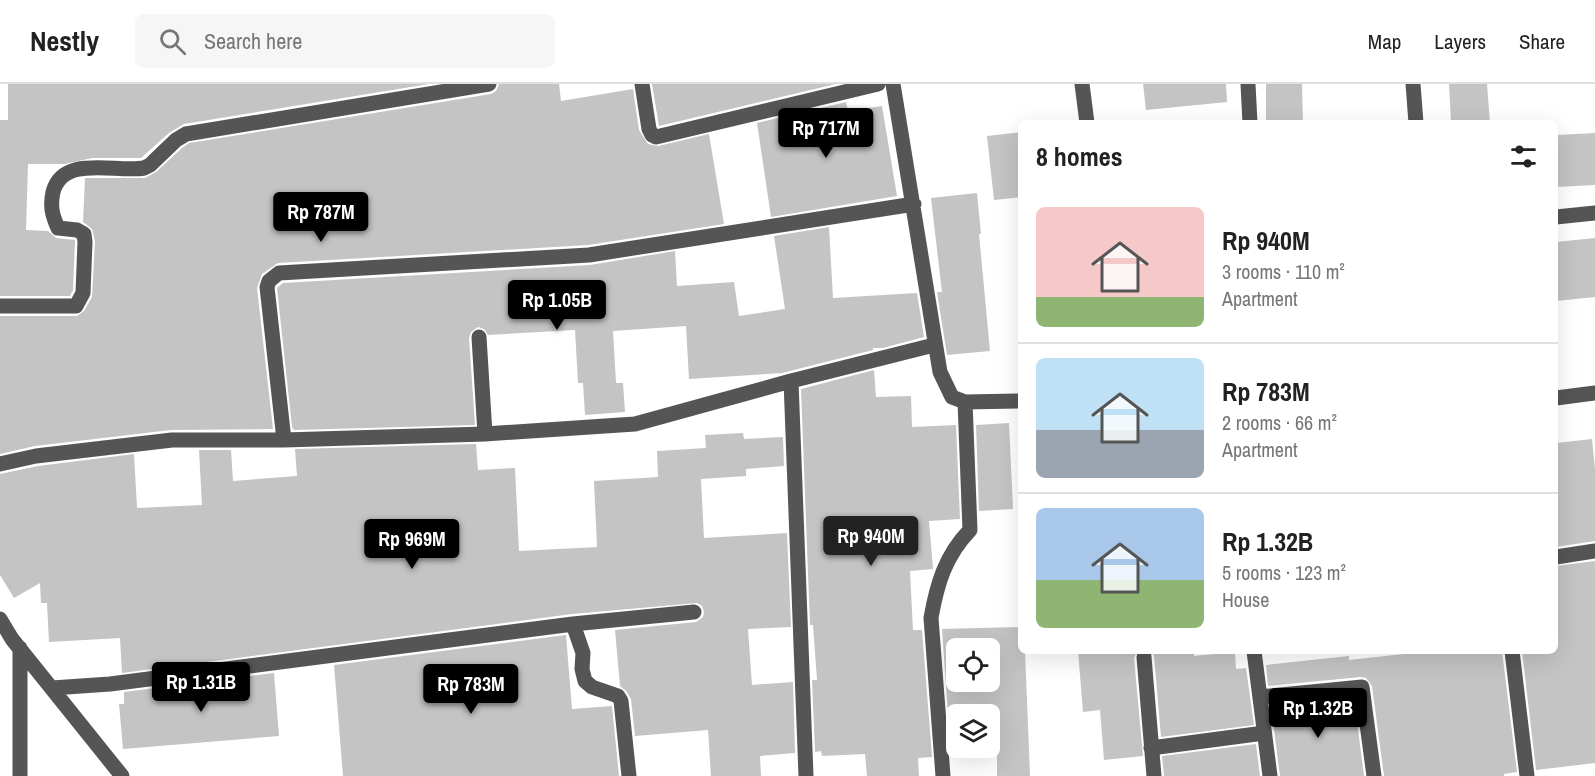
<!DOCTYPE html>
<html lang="en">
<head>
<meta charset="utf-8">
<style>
	:root { --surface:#fff; --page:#f6f6f6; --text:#222; --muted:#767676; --line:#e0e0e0; --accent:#000 }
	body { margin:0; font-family:"Archivo Narrow",sans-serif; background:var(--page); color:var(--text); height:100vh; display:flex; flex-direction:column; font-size:22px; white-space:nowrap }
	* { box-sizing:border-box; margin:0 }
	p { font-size:20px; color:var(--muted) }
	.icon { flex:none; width:33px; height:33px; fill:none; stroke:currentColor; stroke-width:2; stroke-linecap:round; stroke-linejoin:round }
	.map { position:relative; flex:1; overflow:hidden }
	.side { position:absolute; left:1018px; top:36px; width:540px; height:534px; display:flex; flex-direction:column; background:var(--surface); border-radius:9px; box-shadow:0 6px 24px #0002 }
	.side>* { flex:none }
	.fabs { position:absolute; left:946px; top:554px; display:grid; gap:12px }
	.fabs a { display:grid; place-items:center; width:54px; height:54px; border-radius:9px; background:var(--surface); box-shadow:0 6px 24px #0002; font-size:30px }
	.price { position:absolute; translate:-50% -51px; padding:0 14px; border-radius:6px; background:var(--accent); color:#fff; font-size:20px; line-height:39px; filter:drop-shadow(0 2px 3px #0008) }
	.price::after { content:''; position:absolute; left:50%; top:36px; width:18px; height:14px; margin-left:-9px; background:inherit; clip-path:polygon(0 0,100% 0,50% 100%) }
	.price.on { background:#222; color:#fff }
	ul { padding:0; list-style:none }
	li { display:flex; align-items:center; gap:18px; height:150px; padding:0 18px }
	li+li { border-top:2px solid var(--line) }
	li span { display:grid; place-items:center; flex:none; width:168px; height:120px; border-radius:9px; color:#555 }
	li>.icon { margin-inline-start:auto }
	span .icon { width:72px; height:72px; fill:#fffc; stroke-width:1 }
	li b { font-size:26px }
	h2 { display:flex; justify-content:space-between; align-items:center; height:72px; padding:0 18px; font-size:26px }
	header { display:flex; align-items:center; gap:36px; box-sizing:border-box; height:84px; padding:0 30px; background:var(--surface); border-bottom:2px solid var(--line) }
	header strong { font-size:28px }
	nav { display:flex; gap:33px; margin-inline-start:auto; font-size:21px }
	.search { width:420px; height:54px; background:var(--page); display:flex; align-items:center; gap:15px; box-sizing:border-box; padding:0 21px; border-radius:9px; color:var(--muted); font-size:22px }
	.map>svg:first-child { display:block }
	.building { fill:#c4c4c4; fill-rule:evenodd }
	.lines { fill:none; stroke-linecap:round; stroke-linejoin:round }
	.minor { stroke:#555; stroke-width:15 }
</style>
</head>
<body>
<header>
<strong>Nestly</strong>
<div class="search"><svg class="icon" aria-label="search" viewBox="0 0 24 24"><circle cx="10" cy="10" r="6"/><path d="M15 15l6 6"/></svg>Search here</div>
<nav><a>Map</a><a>Layers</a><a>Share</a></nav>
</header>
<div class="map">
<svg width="1595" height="692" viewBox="0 0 1595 692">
	<rect width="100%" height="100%" fill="#fff"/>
	<path class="building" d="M 8,0 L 429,0 L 184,40 L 169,49 L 141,74 L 92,74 L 65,80 L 28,80 L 26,146 L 48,147 L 56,154 L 75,156 L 73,206 L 70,212 L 0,212 L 0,36 L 8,36 Z
		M 499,0 L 559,0 L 561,17 L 633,5 L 639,46 L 648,60 L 658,62 L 709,50 L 724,140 L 588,161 L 278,179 L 262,190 L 257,204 L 273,345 L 171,346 L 35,362 L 0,370 L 0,232 L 77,232 L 84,227 L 92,213 L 95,157 L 92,145 L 83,138 L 85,94 L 145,94 L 156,88 L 182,64 L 189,59 L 491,10 L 496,7 Z
		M 652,0 L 836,0 L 659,42 Z
		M 1143,0 L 1226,0 L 1227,18 L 1146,26 Z
		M 1266,0 L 1302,0 L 1303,39 L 1266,39 Z
		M 1449,0 L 1487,0 L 1490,39 L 1451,39 Z
		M 846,18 L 848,27 L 882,22 L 897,112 L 771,133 L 757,39 Z
		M 1022,48 L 1022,113 L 994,116 L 987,52 Z
		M 1595,49 L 1595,101 L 1556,103 L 1556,51 Z
		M 977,109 L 981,150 L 979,150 L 990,267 L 947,271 L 937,208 L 942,208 L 931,114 Z
		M 829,143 L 833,214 L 917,209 L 924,253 L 883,264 L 873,264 L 873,266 L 782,289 L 689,295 L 686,242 L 613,247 L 616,299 L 623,299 L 625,328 L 585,331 L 583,299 L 578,299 L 575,246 L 488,251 L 484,245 L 478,243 L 471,248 L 469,254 L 475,341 L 294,346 L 292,343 L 277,204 L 283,199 L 590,181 L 675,167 L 677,202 L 734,198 L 739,232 L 785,225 L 774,152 Z
		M 1595,154 L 1595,213 L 1556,217 L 1556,158 Z
		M 874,286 L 876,313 L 911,312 L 912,343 L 956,341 L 960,435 L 929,437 L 933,485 L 910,487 L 913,546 L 922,546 L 932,673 L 918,674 L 919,692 L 867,692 L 865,670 L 822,672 L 821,667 L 815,668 L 812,596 L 817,596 L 813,541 L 810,541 L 801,305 Z
		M 1009,339 L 1013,425 L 979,427 L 976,341 Z
		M 743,349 L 744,355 L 783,353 L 784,382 L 746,385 L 746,392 L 701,395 L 704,454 L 787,449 L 791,543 L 748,545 L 752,601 L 793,598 L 795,669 L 760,672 L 761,692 L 711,692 L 708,646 L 635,652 L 631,615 L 626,607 L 620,602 L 615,546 L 696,538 L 703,533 L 704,528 L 702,522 L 697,519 L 572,530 L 122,589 L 120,554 L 49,558 L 47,519 L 41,519 L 40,499 L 14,514 L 0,491 L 0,390 L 38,382 L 134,370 L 137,424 L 202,421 L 199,366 L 231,366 L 233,397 L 297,392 L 295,365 L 476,360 L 478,386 L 515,384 L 519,467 L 597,463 L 594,397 L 658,393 L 657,367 L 706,364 L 705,351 Z
		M 1592,355 L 1595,385 L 1595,457 L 1556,463 L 1556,359 Z
		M 1595,477 L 1595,679 L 1536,686 L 1522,567 L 1556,567 L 1556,482 Z
		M 1022,543 L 1022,567 L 1025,567 L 1030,692 L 997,692 L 997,671 L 951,673 L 942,545 ZM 957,564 L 990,564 L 990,597 L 957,597 ZM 957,630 L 990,630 L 990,663 L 957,663 Z
		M 566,551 L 572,625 L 612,622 L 619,692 L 343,692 L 334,581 Z
		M 1078,567 L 1137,567 L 1134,574 L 1143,672 L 1104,676 L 1100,626 L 1083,628 Z
		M 1152,567 L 1194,567 L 1194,572 L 1235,568 L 1236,585 L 1246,584 L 1254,641 L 1161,653 L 1154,572 Z
		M 1431,567 L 1502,567 L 1517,688 L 1504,690 L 1504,692 L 1384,692 L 1372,602 L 1366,594 L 1361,593 L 1268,602 L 1266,581 L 1349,572 L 1349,576 Z
		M 274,589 L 279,652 L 123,665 L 119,620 L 124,620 L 124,608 Z
		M 1354,614 L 1364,692 L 1280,692 L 1271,622 Z
		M 1256,660 L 1260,692 L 1164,692 L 1162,672 Z"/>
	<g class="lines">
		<path class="minor" d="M 642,0 L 649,45 L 652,51 L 656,53 L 878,0
			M 893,0 L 940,288 L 952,313 L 965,318 L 1022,317
			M 1082,0 L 1087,39
			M 1248,0 L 1250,39
			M 1413,0 L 1416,39
			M 1556,133 L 1595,129
			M 0,222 L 76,222 L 83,209 L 85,158 L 84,150 L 77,146 L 58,144 C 52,131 50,122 53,108 C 63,70 116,89 144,84 L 150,81 L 176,56 L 186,50 L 489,0
			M 479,253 L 485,350
			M 791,297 L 806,692
			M 1556,314 L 1595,309
			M 284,356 L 267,203 L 269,197 L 279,189 L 589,171 L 914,120
			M 0,380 L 36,372 L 172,356 L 284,356 L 485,350 L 635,340 L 791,297 L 934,261
			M 1556,473 L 1595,467
			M 0,535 L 12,555 L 122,692
			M 573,540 L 583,569 L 582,585 L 585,597 L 592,603 L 618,612 L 621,617 L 629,692
			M 1254,567 L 1270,692
			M 1512,567 L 1527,692
			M 1144,573 L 1154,692
			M 52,604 L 110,600 L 573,540 L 694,528
			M 1260,613 L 1362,603 L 1374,692
			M 1151,664 L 1264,649
			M 20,692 L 20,564
			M 943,692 L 931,534 C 937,500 945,472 970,446 L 965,318"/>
	</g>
</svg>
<div class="fabs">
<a><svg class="icon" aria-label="locate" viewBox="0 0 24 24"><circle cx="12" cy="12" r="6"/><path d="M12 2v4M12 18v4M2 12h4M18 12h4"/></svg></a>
<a><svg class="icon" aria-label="layers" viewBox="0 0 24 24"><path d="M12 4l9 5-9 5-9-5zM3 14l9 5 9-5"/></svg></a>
</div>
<b class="price" style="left:826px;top:75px">Rp 717M</b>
<b class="price" style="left:321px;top:159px">Rp 787M</b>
<b class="price" style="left:557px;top:247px">Rp 1.05B</b>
<b class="price on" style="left:871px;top:483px">Rp 940M</b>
<b class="price" style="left:412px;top:486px">Rp 969M</b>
<b class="price" style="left:201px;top:629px">Rp 1.31B</b>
<b class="price" style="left:471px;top:631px">Rp 783M</b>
<b class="price" style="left:1318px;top:655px">Rp 1.32B</b>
<section class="side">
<h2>8 homes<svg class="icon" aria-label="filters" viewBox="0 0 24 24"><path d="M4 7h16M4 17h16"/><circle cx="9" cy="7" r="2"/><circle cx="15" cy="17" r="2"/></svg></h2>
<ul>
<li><span style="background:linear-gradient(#f6c9c9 75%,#8fb573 0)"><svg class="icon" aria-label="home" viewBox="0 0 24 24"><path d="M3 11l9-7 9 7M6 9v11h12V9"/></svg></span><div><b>Rp 940M</b><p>3 rooms · 110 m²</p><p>Apartment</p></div></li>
<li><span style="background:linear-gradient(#bfe0f5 60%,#9aa5b1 0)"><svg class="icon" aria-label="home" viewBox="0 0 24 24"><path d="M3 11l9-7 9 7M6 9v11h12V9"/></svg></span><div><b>Rp 783M</b><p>2 rooms · 66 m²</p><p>Apartment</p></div></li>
<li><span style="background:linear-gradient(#a9c7e8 60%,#8fb573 0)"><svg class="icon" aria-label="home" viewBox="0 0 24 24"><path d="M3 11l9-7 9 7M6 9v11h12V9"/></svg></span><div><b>Rp 1.32B</b><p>5 rooms · 123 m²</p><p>House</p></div></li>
</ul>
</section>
</div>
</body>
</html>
